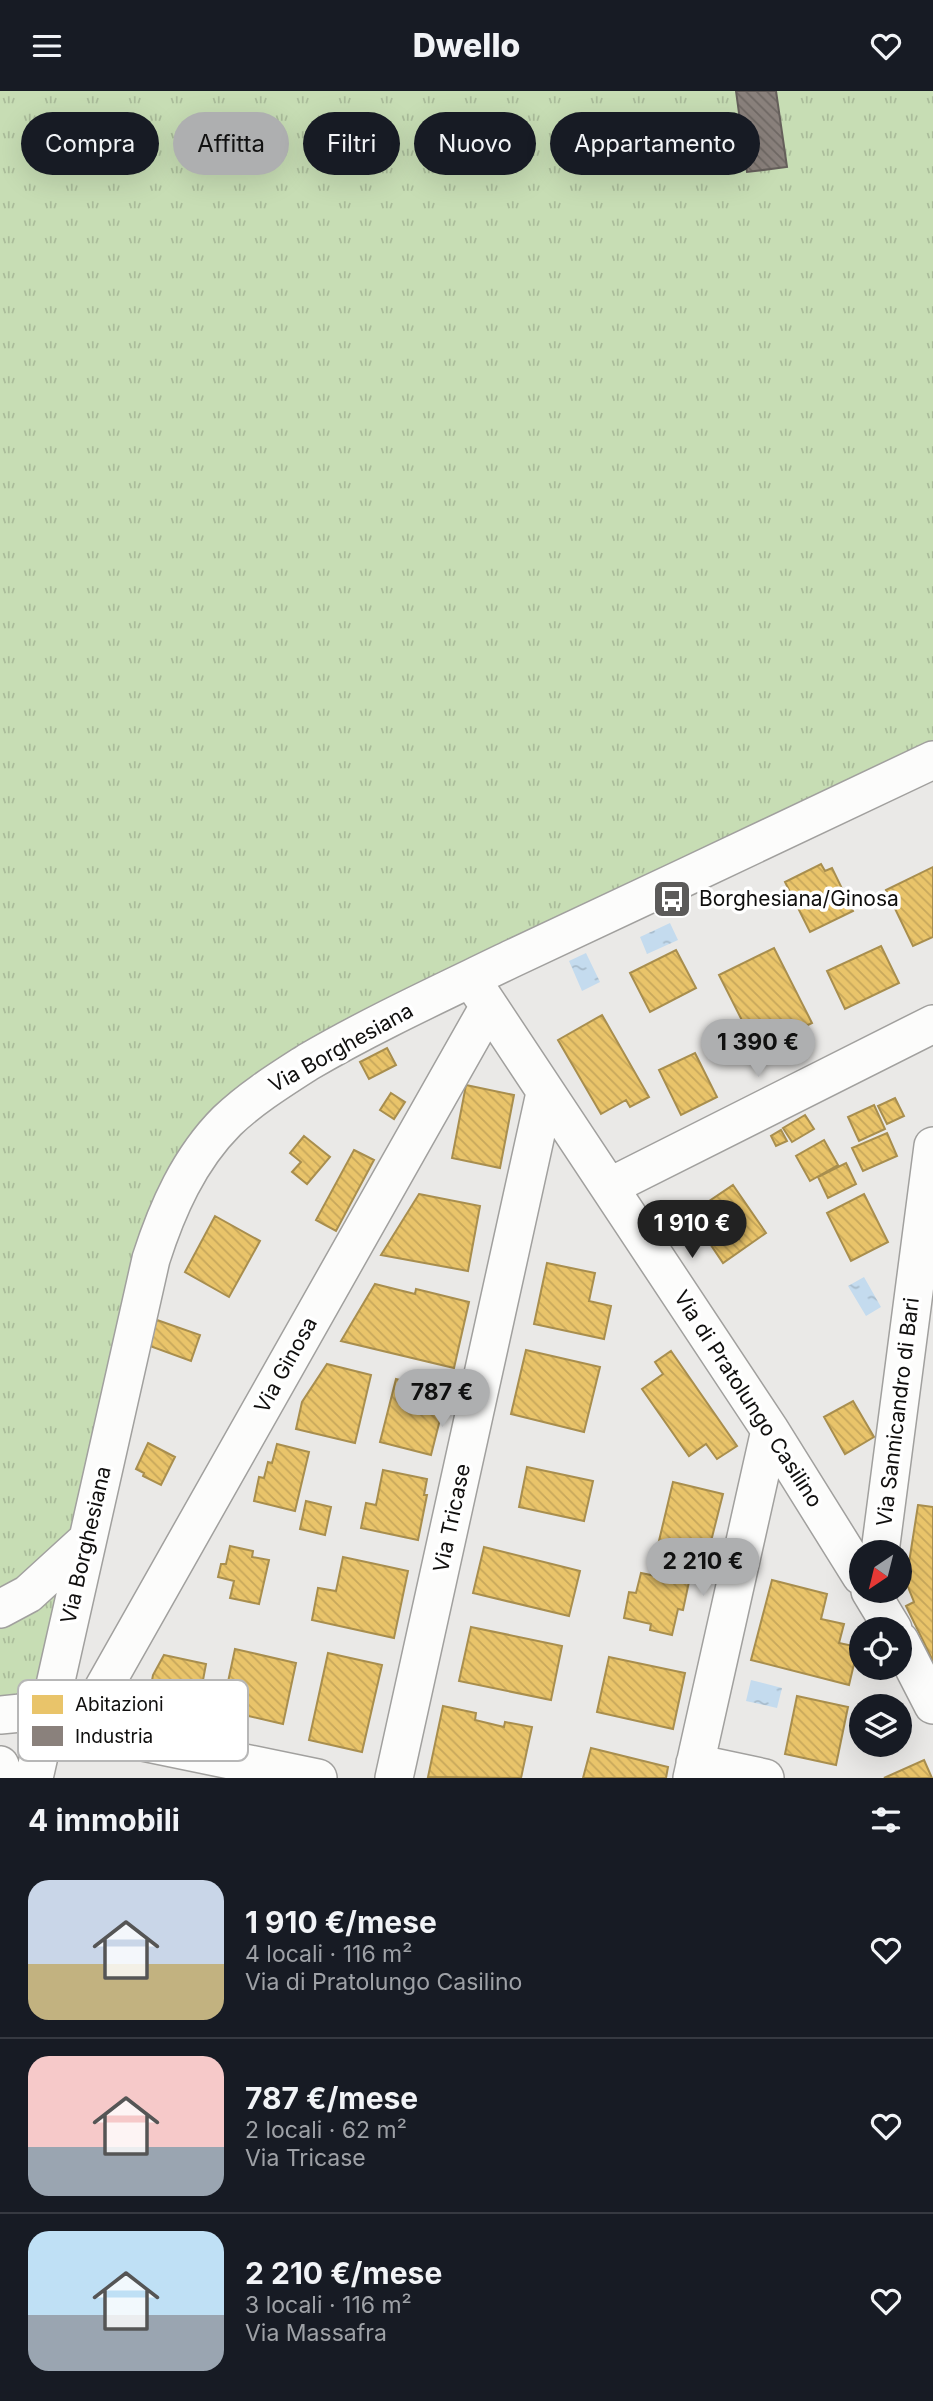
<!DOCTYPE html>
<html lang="it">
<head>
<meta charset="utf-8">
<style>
	:root { --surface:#171b24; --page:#242831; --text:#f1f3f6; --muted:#9ea1a6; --line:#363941; --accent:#aeafb0 }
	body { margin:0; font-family:Inter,sans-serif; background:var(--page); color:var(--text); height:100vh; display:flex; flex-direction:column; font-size:26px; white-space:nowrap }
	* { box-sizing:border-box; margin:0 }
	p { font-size:23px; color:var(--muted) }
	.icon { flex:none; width:38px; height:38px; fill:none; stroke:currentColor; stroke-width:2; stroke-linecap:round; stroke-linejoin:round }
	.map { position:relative; height:1687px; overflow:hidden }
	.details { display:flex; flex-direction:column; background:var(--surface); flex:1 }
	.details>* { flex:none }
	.banner { position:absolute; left:21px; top:21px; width:892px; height:63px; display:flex; gap:14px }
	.needle { width:46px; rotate:215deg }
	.fabs { position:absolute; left:849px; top:1449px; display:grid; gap:14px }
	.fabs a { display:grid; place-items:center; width:63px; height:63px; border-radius:50%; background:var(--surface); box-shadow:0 7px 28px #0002; font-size:35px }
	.price { position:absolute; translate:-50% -60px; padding:0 16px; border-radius:24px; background:var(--accent); color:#111; font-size:23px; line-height:46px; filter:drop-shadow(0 2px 4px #0008) }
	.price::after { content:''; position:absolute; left:50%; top:42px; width:21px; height:16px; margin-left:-10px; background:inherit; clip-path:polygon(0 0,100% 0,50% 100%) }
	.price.active { background:#222; color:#fff }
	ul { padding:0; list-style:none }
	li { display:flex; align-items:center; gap:21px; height:175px; padding:0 28px }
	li+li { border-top:2px solid var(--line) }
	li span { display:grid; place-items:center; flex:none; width:196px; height:140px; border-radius:21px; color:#555 }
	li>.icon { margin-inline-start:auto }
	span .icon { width:84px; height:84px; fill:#fffc; stroke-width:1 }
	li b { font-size:30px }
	h2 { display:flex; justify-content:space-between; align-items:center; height:84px; padding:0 28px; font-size:30px }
	.chip { padding:0 24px; border-radius:32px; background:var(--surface); box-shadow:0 7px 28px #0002; font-size:24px; line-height:63px }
	.chip.active { background:var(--accent); color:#111 }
	header { display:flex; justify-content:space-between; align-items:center; height:91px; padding:0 28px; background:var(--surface); font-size:32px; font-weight:800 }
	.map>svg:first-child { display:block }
	.grass { fill:url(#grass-tufts) }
	.water { fill:url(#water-ripples) }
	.homes { fill:url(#homes-back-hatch); stroke:#a88e4e; stroke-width:2 }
	.industry { fill:url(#industry-back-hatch); stroke:#655f5b; stroke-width:2 }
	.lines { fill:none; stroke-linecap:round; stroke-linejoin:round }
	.minor-casing { stroke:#a1a09e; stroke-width:40 }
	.minor { stroke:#fcfcfb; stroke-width:37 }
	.labels { text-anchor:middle; stroke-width:7; stroke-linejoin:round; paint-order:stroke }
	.poi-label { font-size:21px; fill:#100f0e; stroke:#fff; text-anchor:start }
	.street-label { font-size:21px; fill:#100f0e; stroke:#fff }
	.key { fill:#fff; stroke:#b7b7b7; stroke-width:2 }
	.key-label { font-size:19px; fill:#100f0e }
</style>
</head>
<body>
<header><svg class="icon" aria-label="menu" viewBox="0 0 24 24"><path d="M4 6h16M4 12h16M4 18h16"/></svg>Dwello<svg class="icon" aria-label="heart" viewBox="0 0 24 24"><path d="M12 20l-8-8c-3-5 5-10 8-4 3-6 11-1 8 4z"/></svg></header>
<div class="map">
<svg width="933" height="1687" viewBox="0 0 933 1687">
	<defs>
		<pattern id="grass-tufts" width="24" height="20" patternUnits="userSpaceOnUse" patternTransform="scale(1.75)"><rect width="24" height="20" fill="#c7ddb4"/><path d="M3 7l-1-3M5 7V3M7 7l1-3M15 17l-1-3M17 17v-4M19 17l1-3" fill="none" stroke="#aabc9a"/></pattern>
		<pattern id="water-ripples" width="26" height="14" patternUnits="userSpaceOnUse" patternTransform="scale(1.75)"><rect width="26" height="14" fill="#c4dbee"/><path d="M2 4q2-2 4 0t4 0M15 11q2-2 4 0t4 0" fill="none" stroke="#a7bbcb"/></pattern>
		<pattern id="homes-back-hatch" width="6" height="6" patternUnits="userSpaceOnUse" patternTransform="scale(1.75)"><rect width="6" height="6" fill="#e9c46a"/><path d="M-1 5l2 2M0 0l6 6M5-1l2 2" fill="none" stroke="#c7a75b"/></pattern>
		<pattern id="industry-back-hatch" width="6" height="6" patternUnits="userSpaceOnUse" patternTransform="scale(1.75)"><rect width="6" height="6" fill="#8a817c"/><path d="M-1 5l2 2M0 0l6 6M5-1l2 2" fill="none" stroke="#6f6864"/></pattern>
	</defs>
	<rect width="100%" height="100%" fill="#eae9e7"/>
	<path class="grass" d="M 0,0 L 933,0 L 933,669 L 362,941 L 191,1077 L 50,1610 L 0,1611 Z"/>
	<path class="water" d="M 670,832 L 678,849 L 647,863 L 640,846 Z
		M 586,862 L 600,891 L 582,900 L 569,870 Z
		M 864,1186 L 881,1216 L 866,1225 L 848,1195 Z
		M 751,1589 L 782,1597 L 777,1617 L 746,1610 Z"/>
	<path class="homes" d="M 821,773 L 825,780 L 832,777 L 853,820 L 810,841 L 785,791 Z
		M 933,776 L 933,846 L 913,855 L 886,799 Z
		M 881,855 L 899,892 L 845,918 L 827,880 Z
		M 774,857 L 812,932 L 757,959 L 719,884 Z
		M 676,859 L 696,897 L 650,921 L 630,882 Z
		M 602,924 L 649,1006 L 630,1016 L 626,1009 L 601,1023 L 558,949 Z
		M 387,957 L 396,974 L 369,988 L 360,971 Z
		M 695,962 L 717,1006 L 681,1024 L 659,979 Z
		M 466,994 L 514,1004 L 500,1077 L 452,1067 Z
		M 391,1002 L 405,1011 L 394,1028 L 380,1019 Z
		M 895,1007 L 904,1025 L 887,1033 L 878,1015 Z
		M 874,1014 L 885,1038 L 859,1050 L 848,1026 Z
		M 805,1024 L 814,1038 L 792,1051 L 783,1037 Z
		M 781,1039 L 787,1050 L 776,1055 L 771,1045 Z
		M 887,1042 L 897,1065 L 863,1080 L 852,1057 Z
		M 304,1045 L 330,1066 L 307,1093 L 292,1081 L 301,1071 L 290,1062 Z
		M 824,1049 L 838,1074 L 810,1090 L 796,1065 Z
		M 354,1059 L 374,1069 L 336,1140 L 316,1129 Z
		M 846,1072 L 856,1093 L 828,1107 L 818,1086 Z
		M 733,1094 L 766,1142 L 723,1172 L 690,1123 Z
		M 419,1103 L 480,1115 L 468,1180 L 381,1164 Z
		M 864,1103 L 888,1151 L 851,1170 L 827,1122 Z
		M 215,1125 L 260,1150 L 229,1206 L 185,1181 Z
		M 547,1172 L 595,1182 L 589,1210 L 611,1215 L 604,1248 L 534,1233 Z
		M 375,1193 L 415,1203 L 416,1198 L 469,1211 L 454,1277 L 341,1250 Z
		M 157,1229 L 200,1244 L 191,1270 L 147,1254 Z
		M 526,1259 L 600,1276 L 584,1341 L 511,1323 Z
		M 671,1260 L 737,1355 L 717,1368 L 706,1353 L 689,1365 L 642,1298 L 663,1283 L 655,1271 Z
		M 327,1273 L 371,1284 L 355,1352 L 296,1338 L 302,1311 Z
		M 396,1288 L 447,1301 L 431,1364 L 380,1351 Z
		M 853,1310 L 874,1346 L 845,1363 L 824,1326 Z
		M 148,1352 L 175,1366 L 161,1394 L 143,1385 L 144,1382 L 136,1378 Z
		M 277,1353 L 309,1361 L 295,1420 L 254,1410 L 259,1386 L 264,1387 L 268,1371 L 272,1372 Z
		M 527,1376 L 593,1390 L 584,1430 L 519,1416 Z
		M 383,1379 L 427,1388 L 424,1404 L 427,1404 L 418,1449 L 361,1437 L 366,1412 L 376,1414 Z
		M 673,1391 L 723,1403 L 707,1466 L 658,1454 Z
		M 306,1410 L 331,1416 L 325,1444 L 300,1438 Z
		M 918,1414 L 933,1416 L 933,1570 L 906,1515 L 914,1511 L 906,1491 Z
		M 230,1455 L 253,1460 L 252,1466 L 269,1469 L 259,1513 L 230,1507 L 234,1490 L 218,1486 L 221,1473 L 226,1473 Z
		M 484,1456 L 580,1480 L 569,1525 L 473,1502 Z
		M 343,1466 L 408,1480 L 394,1547 L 312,1529 L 318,1497 L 336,1500 Z
		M 666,1481 L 690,1486 L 683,1519 L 678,1518 L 672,1544 L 650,1539 L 651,1533 L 624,1527 L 629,1501 L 636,1502 L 641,1482 L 665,1487 Z
		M 772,1489 L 827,1503 L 821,1528 L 844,1533 L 839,1552 L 858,1556 L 849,1594 L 751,1569 Z
		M 471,1536 L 562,1555 L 551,1609 L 459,1590 Z
		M 235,1558 L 296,1572 L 283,1633 L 222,1619 Z
		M 328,1562 L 382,1574 L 362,1661 L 309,1649 Z
		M 164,1564 L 206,1573 L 195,1632 L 146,1622 L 153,1584 Z
		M 609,1566 L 685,1582 L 673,1638 L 597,1621 Z
		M 797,1605 L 848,1616 L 836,1674 L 785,1663 Z
		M 443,1615 L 476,1622 L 475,1629 L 504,1636 L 505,1631 L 532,1636 L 521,1687 L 428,1686 Z
		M 591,1657 L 668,1676 L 666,1687 L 583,1687 Z
		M 924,1669 L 932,1687 L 884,1687 Z"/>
	<path class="industry" d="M 736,0 L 776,0 L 787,76 L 747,81 Z"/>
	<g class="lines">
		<defs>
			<path id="minor" d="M 477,897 L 770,1339 L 861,1485
				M 609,1096 L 933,933
				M 880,1461 L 933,1055
				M 870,1500 L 893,1538
				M 0,1518 L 28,1503 L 86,1450
				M 900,1550 L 933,1614
				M 0,1624 L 21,1622 L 50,1610 L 83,1633 L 113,1645 L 318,1687
				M 83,1633 L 489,915
				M 695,1672 L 765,1687
				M 0,1674 L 4,1687
				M 34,1687 L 151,1168 C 167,1118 189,1068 227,1030 C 251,1007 280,989 308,971 C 373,933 443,901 511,868 C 652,802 792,736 933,669
				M 394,1687 L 545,1002
				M 692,1687 L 770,1339"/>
		</defs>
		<use href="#minor" class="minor-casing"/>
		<use href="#minor" class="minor"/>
	</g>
	<defs>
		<symbol id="bus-square" viewBox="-11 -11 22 22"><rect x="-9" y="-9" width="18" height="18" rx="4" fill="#5c5b5a" stroke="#fff"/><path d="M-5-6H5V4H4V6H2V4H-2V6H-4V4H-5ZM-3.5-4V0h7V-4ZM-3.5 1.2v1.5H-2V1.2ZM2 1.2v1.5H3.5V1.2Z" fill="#fff"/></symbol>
	</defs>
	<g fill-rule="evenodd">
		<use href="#bus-square" x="650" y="786" width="44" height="44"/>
	</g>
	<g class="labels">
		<g class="poi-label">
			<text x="699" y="815">Borghesiana/Ginosa</text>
		</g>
		<g class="street-label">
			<text transform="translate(341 957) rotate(-29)" y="7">Via Borghesiana</text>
			<text transform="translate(286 1274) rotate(-61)" y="7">Via Ginosa</text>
			<text transform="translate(748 1308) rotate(57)" y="7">Via di Pratolungo Casilino</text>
			<text transform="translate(898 1321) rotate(-83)" y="7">Via Sannicandro di Bari</text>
			<text transform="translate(452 1427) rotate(-78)" y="7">Via Tricase</text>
			<text transform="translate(86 1454) rotate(-77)" y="7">Via Borghesiana</text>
		</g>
	</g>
	<rect x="18" y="1589" width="230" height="81" rx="10" class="key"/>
	<rect x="32" y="1604" width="31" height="19" fill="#e9c46a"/>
	<rect x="32" y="1635" width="31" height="20" fill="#8a817c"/>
	<g class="key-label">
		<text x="75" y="1620">Abitazioni</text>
		<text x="75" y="1652">Industria</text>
	</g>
</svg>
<div class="fabs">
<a><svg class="needle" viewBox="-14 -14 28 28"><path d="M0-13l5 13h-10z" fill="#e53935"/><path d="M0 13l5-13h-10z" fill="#9ea1a6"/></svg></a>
<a><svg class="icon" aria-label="locate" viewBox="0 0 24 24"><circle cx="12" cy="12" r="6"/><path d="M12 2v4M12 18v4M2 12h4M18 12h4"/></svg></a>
<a><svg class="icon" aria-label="layers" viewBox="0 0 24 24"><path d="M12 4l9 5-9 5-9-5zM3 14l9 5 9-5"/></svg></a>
</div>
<b class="price" style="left:758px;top:988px">1 390 €</b>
<b class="price active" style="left:692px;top:1169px">1 910 €</b>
<b class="price" style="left:442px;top:1338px">787 €</b>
<b class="price" style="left:703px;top:1507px">2 210 €</b>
<div class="banner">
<a class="chip">Compra</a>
<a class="chip active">Affitta</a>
<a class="chip">Filtri</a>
<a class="chip">Nuovo</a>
<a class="chip">Appartamento</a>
</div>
</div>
<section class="details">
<h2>4 immobili<svg class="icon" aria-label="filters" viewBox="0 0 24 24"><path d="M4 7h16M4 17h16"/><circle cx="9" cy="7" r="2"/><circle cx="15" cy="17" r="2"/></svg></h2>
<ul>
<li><span style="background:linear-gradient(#c9d6e8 60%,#c2b280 0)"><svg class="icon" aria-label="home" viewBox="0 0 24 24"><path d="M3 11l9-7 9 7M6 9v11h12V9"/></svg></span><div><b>1 910 €/mese</b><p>4 locali · 116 m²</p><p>Via di Pratolungo Casilino</p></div><svg class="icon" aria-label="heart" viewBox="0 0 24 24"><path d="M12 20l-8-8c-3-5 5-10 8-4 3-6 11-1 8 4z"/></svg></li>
<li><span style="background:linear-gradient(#f6c9c9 65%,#9aa5b1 0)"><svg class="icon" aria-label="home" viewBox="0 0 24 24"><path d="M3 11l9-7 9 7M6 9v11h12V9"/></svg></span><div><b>787 €/mese</b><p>2 locali · 62 m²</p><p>Via Tricase</p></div><svg class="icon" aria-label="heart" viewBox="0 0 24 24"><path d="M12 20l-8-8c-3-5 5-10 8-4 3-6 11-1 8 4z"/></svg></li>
<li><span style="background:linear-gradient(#bfe0f5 60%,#9aa5b1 0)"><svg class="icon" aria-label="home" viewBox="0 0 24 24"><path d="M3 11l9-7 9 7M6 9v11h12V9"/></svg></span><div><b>2 210 €/mese</b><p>3 locali · 116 m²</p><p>Via Massafra</p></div><svg class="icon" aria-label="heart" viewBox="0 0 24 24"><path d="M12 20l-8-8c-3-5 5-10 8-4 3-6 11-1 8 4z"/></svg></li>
</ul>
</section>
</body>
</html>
